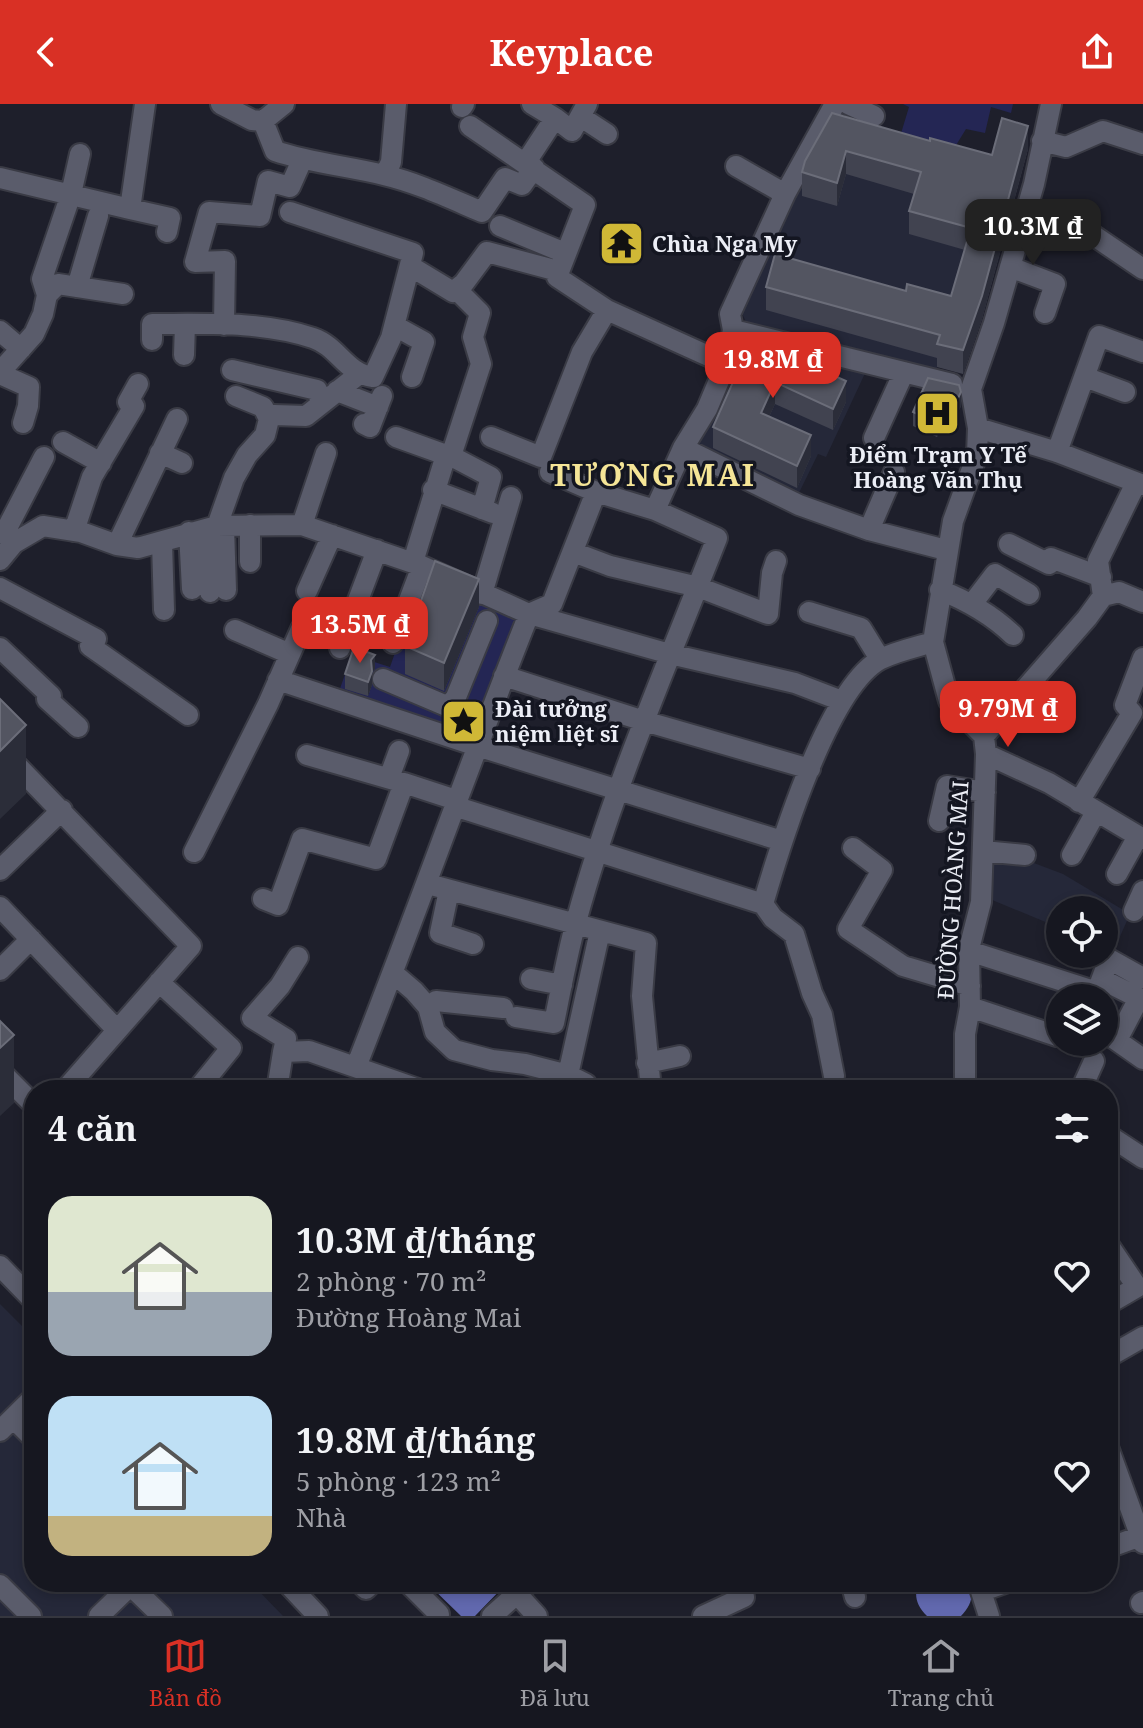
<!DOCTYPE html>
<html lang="vi">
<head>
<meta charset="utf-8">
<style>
	:root { --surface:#161720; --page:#23242d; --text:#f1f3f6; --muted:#9e9fa5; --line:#35363e; --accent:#d93025 }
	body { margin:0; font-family:"Noto Serif",serif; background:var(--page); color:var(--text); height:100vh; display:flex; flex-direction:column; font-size:30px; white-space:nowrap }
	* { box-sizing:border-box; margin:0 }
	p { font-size:26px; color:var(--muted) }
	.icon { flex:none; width:44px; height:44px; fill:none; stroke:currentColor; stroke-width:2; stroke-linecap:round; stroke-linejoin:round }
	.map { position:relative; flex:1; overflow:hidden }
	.drawer { position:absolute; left:24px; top:976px; width:1094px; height:512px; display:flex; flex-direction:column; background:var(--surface); border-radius:32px; box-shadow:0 4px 12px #0003,0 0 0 2px var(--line) }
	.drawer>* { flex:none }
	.buttons { position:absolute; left:1046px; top:792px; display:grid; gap:16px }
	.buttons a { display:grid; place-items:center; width:72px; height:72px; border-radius:50%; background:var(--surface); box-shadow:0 4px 12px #0003,0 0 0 2px var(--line); font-size:40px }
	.price { position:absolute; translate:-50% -68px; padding:0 18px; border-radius:16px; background:var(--accent); color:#fff; font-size:26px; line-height:52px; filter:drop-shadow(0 2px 4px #0008) }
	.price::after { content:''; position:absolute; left:50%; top:48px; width:24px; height:18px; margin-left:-12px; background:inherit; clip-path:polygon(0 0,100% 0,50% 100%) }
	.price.active { background:#222; color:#fff }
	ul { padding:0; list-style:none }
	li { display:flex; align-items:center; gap:24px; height:200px; padding:0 24px }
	li span { display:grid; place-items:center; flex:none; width:224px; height:160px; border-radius:24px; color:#555 }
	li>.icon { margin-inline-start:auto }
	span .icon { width:96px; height:96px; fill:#fffc; stroke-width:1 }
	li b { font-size:34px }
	h2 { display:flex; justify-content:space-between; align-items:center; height:96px; padding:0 24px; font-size:34px }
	header { display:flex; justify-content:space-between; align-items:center; height:104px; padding:0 24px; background:var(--accent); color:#fff; font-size:36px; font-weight:700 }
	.tab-bar { display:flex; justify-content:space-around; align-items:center; height:112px; border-top:2px solid var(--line); background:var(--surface); font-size:22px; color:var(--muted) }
	.tab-bar a { display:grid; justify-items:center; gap:4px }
	.tab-bar .active { color:var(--accent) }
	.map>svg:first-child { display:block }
	.built { fill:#252839 }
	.green { fill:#242654 }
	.water { fill:#6168ae }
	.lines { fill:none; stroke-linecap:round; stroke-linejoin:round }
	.minor-casing { stroke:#3a3b45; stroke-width:24 }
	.minor { stroke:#5a5c6b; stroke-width:20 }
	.wall { fill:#414350 }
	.shaded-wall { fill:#2b2d39 }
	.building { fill:#535561; stroke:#6b6d79; stroke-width:2 }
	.labels { text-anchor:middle; stroke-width:7; stroke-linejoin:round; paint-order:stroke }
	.poi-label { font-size:22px; font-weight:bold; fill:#eceef6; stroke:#141621; text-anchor:start }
	.street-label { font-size:22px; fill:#eceef6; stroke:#141621 }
	.district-label { font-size:30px; font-weight:bold; letter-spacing:2px; fill:#f5e597; stroke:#141621 }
</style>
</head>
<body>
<header><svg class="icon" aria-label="back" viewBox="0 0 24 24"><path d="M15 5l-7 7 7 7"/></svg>Keyplace<svg class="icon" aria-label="share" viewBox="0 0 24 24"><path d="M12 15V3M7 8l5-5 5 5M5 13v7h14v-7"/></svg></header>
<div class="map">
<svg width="1143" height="1512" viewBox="0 0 1143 1512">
	<rect width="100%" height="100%" fill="#1e1f2b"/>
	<path class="built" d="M 824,16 L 994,66 L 936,268 L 746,218 L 741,207 Z
		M 746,234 L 867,265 L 826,353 L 818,350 L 797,393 L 697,344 Z
		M 989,749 L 1018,753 L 1063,770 L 1130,810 L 1114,846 L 1104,842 L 1104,806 L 1060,806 L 1060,824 L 985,793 Z
		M 0,1200 L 34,1234 L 34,1478 L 250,1478 L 283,1512 L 0,1512 Z"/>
	<path class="green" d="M 903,0 L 1013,0 L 1011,9 L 991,3 L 985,29 L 966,25 L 950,51 L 899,36 L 909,3 Z
		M 424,466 L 519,513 L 472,637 L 338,590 L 352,551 L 390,563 Z"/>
	<path class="water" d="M 426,1478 L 508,1478 L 475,1512 L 461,1512 Z
		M 918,1478 L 970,1478 C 974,1492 971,1502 961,1512 L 927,1512 C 916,1501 914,1492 918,1478 Z"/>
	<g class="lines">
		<defs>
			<path id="minor" d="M 221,0 L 252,16 L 263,17 L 284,0
				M 532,0 L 555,14
				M 848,0 L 874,12
				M 462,3 L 464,0
				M 581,13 L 607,30
				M 263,17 L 275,47 C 311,59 347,62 384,71 C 418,79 449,94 482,108 L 505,74 L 522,81 L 534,64
				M 470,22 L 585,101 L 557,173 L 607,206 L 726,260
				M 1042,37 L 1066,43 L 1103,27 L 1143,40
				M 526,58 L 555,14 L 572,27 L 587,0
				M 736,62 L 785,90
				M 385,71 L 391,58 L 396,0
				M 0,74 L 130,105 L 145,0
				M 1028,103 L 1087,127 L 1143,165
				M 130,105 L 170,114 L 167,128
				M 500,122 L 565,149
				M 410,162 L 453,188 L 464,179 L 487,148 L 558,167
				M 1010,163 L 1055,180 L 1045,209
				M 77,183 L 98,112
				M 47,191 L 58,180 L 123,190
				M 224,221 L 225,157 L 195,158 L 209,108 L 260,112 L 268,77 L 290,83 L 302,56
				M 395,222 L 424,238 L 412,273
				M 733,226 L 730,210 L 785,90 L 835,0
				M 0,227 L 21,245
				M 152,236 L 152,220 C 204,220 262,217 313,234 C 339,243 345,269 373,273 L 391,234 L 413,149 L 290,108
				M 184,251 L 185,220
				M 232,266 L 317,286 L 320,295 L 325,297
				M 0,268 L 34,230 L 43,210 L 47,191 L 42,175 L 71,90 L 80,50
				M 0,270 L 29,283 L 28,302 L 23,319
				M 1085,273 L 1125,288
				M 337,287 L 378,303
				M 236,292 L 263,303 L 269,315
				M 364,320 L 370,323 L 382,292
				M 978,324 L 1057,348 L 1143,381
				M 396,333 L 446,351 L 413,458
				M 491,333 L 541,353 L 582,248 L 607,206
				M 874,334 L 904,268
				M 63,338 L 101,359
				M 683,344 L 799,401 L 869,426 L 946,446
				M 1057,348 L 1099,232 L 1143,248
				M 160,349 L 182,359
				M 446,351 L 451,352 L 481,260 L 473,233 L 480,209 L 456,185
				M 451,352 L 491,373 L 482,405
				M 550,368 L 596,388
				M 433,386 L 493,409
				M 655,406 L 683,344 L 707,305 L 726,260 L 733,226 L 952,280
				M 250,421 L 250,458
				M 302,421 L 326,349
				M 217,422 L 234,374 L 247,351 L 265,331 L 269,315 L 274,311 L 306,312 L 358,271
				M 224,422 L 226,486
				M 204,426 L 210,488
				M 869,426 L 894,368
				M 74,427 L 92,373 L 134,302 L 128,298 L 138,280
				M 189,428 L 192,485
				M 4,430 L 44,353
				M 162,438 L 164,506
				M 1009,440 L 1049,460 L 1051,454 L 1101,473
				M 117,441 L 177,315
				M 573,448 L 610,462 L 698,483 L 768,510 L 772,469 L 776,457
				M 0,456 L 14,439 L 43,422 L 81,428 L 117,441 L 138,444 L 217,422 L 302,421 L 422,462 L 529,510 L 670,550 L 795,579 L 842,597
				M 0,484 L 96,535 L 90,542 L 188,611
				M 940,486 C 968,497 991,510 1013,531
				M 307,487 L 332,431
				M 482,490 L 511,393
				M 1103,492 L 1119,488 L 1143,498
				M 972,500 L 995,470 L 1029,490
				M 809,508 L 861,524 L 880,555
				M 235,526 L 290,550
				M 393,539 L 422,462
				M 0,544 L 51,592 L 47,595 L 78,623
				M 340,544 L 377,446
				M 504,572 L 644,617 L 810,665
				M 383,575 L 449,603 L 456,593 L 487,517
				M 278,576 L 477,642 L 782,737
				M 984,632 L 1087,514 L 1103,492 L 1098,457 L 1136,379
				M 0,644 L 191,842 L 65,986
				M 986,650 L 1049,679 L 1143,735
				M 307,651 L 404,679
				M 389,674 L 399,647
				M 1079,698 L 1132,609 L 1125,601 L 1143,554
				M 454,702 L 763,800
				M 939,717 L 947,682 L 985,688
				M 853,744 L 882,766 L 848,825 L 903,862 L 970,882
				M 983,747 L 1025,751
				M 194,748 L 268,600 L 301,525
				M 1072,751 L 1096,708
				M 0,766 L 62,706
				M 1117,770 L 1138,732
				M 428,780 L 646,839 L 642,892 L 651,986
				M 449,786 L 440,829 L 473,840
				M 263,795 L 278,801 L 302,735 L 376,755 L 404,679 L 456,696
				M 763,800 C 780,742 828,583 881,555 C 897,547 917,543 933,538
				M 763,800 L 773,814 L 794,830 L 812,889 L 822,911 L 834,972
				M 0,803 L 117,926
				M 1134,807 L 1143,787
				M 969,847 L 1097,888
				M 0,866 L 31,835
				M 393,869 L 414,887 L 428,903 L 435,928 L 454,946 L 492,956 L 525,960 L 568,971 L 586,980 L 588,986
				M 531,875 L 562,881
				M 1103,876 L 1139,894 L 1117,936
				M 159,878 L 231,944 L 197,986
				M 1098,885 L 1109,855 L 1143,874
				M 428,903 L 436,897 L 503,904
				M 970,903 L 1057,932 L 1060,923
				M 516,913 L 554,919 C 561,885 567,851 576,818 C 612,686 667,561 717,434 L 655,406 L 596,388 L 552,500 L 529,510
				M 1106,929 L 1143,955
				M 283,948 L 286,935 L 252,914 L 280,882 L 298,853
				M 647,959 L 680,952
				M 356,963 C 415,813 469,660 529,510
				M 0,967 L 34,1001
				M 568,971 L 600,827
				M 277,986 L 283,948 L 309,947 L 421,986
				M 965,986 L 965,930 L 970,903 L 969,845 L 981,798 L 986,650 L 984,632 L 949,597 L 933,538 L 953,417 L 977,351 L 978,324 L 971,285 L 994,219 L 1034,80 L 1051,0
				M 1081,986 L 1094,957
				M 1108,1031 L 1143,1054
				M 1108,1140 L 1137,1183 L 1108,1200
				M 0,1162 L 34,1197
				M 1108,1253 L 1143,1233
				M 13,1314 L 34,1335
				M 0,1327 L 34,1293
				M 1108,1343 L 1143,1439
				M 1108,1444 L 1143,1431
				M 286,1478 L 318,1512
				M 359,1478 L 366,1485 L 373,1478
				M 407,1478 L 439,1510 L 437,1512
				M 851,1478 L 855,1493
				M 978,1478 L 989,1512
				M 0,1481 L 31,1512
				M 130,1481 L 162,1512
				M 982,1487 L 1008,1478
				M 517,1490 L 537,1512
				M 1141,1499 L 1143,1498
				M 99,1512 L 134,1478
				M 492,1512 L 530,1478
				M 703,1512 L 744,1493 L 737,1478"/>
		</defs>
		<use href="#minor" class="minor-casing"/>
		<use href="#minor" class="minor"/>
	</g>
	<path class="wall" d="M 832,9 L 930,37 L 992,51 L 1028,45 L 982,215 L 963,270 L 937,263 L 937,254 L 766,206 L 766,183 L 906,187 L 951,192 L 965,146 L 909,130 L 909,107 L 914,90 L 846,70 L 837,102 L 802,92 L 802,68 Z
		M 752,235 L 846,298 L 833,326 L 775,300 L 769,313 L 811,352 L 797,384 L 713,344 L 713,323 Z
		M 961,302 L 950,325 L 943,321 L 937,333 L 913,322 L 913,308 Z
		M 479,503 L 444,587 L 405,570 L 405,542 Z
		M 375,565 L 372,569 L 372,581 L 368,592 L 345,585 L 345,570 Z"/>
	<path class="shaded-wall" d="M 1028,22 L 1028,45 L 982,215 L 963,270 L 963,246 Z
		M 846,47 L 846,70 L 837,102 L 837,79 Z
		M 846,277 L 846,298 L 833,326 L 833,305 Z
		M 775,278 L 775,300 L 761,330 L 761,309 Z
		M 961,288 L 961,302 L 950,325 L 950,311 Z
		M 943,307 L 943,321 L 937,333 L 937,319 Z
		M 811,331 L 811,352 L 797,384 L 797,362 Z
		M 479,475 L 479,503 L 444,587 L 444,559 Z
		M 375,551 L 375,565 L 372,569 L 372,581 L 368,592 L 368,578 L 371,556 Z
		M 26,621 L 26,690 L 0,715 L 0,647 Z
		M 14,931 L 14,999 L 0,1012 L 0,944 Z"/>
	<path class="building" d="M 832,9 L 930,37 L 930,34 L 992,51 L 1002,14 L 1028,22 L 982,192 L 963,246 L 937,240 L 940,231 L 766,183 L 775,150 L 906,187 L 907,180 L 951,192 L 971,124 L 909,107 L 921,68 L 846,47 L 837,79 L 802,68 L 805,57 Z
		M 752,235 L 846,277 L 833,305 L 775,278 L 761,309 L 811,331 L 797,362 L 713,323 Z
		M 928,274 L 959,281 L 961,288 L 950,311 L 943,307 L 937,319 L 913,308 Z
		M 435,457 L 479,475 L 444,559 L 405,542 Z
		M 354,543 L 375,551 L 371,556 L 372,567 L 368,578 L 345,570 Z
		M 0,595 L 26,621 L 0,647 Z
		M 0,917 L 14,931 L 0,944 Z"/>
	<defs>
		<symbol id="temple-square" viewBox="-11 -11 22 22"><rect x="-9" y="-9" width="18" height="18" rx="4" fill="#d0b836" stroke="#141621"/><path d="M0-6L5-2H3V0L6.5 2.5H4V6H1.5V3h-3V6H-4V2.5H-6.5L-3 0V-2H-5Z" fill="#111"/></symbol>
		<symbol id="hospital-square" viewBox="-11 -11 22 22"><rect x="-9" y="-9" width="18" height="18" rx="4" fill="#d0b836" stroke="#141621"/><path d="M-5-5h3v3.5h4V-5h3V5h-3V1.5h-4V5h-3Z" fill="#111"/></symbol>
		<symbol id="sight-square" viewBox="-11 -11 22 22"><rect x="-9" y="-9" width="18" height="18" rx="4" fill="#d0b836" stroke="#141621"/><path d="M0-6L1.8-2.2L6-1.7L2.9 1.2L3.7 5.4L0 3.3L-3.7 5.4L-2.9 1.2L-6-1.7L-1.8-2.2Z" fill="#111"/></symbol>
	</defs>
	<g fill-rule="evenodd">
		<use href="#temple-square" x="596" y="114" width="51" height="51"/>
		<use href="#hospital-square" x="912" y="284" width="51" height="51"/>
		<use href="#sight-square" x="438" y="592" width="51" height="51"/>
	</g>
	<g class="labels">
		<g class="poi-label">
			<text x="652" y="148">Chùa Nga My</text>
			<text x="938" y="359" text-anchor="middle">Điểm Trạm Y Tế<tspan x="938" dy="25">Hoàng Văn Thụ</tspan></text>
			<text x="495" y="613">Đài tưởng<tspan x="495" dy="25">niệm liệt sĩ</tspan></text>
		</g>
		<g class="street-label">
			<text transform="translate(953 786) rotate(-86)" y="8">ĐƯỜNG HOÀNG MAI</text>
		</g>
		<g class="district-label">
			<text x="653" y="382">TƯƠNG MAI</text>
		</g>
	</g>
</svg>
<div class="buttons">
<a><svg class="icon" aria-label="locate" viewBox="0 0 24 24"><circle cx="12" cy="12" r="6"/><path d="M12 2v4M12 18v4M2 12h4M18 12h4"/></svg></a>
<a><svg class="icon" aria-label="layers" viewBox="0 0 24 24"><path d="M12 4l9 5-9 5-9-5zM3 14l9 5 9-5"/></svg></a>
</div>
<b class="price active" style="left:1033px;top:163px">10.3M ₫</b>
<b class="price" style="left:773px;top:296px">19.8M ₫</b>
<b class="price" style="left:360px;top:561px">13.5M ₫</b>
<b class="price" style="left:1008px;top:645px">9.79M ₫</b>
<section class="drawer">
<h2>4 căn<svg class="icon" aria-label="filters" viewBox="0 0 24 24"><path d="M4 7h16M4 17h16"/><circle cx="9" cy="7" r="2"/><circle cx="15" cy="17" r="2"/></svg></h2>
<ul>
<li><span style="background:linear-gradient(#dfe7d0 60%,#9aa5b1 0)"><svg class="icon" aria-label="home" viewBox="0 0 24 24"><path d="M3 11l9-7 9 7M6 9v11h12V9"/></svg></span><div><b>10.3M ₫/tháng</b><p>2 phòng · 70 m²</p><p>Đường Hoàng Mai</p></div><svg class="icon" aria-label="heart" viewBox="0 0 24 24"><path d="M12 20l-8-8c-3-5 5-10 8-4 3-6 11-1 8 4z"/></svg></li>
<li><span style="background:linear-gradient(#bfe0f5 75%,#c2b280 0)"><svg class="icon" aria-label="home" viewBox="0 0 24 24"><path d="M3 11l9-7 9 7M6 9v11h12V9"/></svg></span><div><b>19.8M ₫/tháng</b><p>5 phòng · 123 m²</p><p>Nhà</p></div><svg class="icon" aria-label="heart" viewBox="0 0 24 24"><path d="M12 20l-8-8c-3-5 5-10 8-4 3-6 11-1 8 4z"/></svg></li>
</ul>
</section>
</div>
<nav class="tab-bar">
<a class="active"><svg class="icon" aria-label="map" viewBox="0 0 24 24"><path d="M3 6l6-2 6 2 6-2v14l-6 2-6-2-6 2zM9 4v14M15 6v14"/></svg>Bản đồ</a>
<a><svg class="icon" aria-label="saved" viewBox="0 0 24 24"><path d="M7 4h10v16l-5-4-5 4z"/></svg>Đã lưu</a>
<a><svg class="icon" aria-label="home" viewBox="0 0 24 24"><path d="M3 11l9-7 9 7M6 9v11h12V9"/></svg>Trang chủ</a>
</nav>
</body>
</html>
